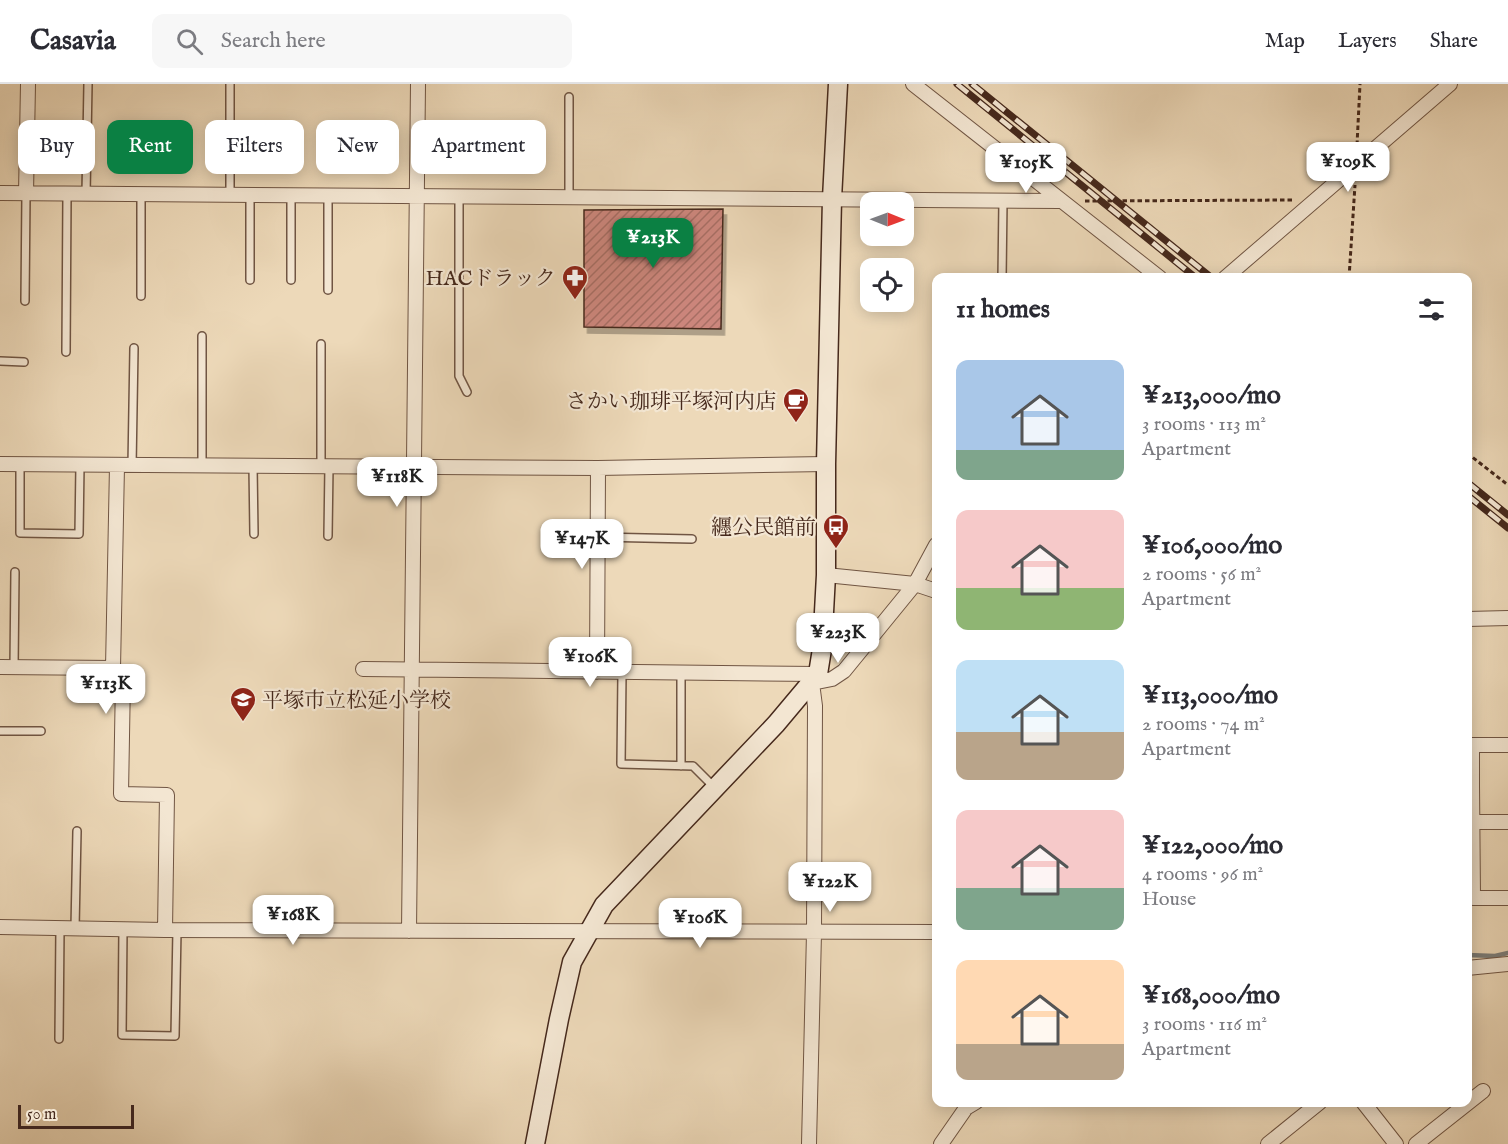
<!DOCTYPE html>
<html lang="en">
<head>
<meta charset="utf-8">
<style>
	:root { --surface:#fff; --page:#f7f7f7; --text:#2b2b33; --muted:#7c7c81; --line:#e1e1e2; --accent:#0b8043 }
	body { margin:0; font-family:"IM FELL English","Noto Serif JP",serif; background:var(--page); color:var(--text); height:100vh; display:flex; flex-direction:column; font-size:22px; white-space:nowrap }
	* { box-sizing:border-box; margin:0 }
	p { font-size:20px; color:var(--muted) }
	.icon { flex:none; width:33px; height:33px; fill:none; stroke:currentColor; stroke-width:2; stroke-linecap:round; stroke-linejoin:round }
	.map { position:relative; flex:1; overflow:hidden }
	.panel { position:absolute; left:932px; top:189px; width:540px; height:834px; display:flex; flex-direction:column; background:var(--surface); border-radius:12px; box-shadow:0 3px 15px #0003 }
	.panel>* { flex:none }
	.hud { position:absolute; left:18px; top:36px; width:570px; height:54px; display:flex; gap:12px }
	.needle { width:39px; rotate:91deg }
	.tools { position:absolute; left:860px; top:108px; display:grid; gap:12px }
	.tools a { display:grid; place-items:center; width:54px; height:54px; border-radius:12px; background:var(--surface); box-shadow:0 3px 15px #0003; font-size:30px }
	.scale { position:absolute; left:18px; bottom:15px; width:116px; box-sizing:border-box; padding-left:6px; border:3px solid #46291c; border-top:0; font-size:16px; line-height:21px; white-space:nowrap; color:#46291c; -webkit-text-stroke:4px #f3e6d2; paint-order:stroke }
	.price { position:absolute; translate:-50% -51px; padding:0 14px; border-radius:12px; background:#fff; color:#222; font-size:20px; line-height:39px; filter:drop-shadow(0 2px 3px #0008) }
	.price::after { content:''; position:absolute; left:50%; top:36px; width:18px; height:14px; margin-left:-9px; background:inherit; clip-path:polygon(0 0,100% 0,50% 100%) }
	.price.on { background:var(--accent); color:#fff }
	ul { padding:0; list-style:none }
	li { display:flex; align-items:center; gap:18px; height:150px; padding:0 24px }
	li span { display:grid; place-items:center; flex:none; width:168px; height:120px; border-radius:12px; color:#555 }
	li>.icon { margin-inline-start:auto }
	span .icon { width:72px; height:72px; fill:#fffc; stroke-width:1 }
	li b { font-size:26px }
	h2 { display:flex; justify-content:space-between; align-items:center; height:72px; padding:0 24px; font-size:26px }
	.pill { padding:0 21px; border-radius:12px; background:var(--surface); box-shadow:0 3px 15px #0003; font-size:21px; line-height:54px }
	.pill.on { background:var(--accent); color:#fff }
	header { display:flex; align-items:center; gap:36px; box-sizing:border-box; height:84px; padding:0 30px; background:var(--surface); border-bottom:2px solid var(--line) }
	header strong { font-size:28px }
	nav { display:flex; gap:33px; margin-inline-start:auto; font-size:21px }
	.search { width:420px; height:54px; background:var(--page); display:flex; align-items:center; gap:15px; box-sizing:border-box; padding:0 21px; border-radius:12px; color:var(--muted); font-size:22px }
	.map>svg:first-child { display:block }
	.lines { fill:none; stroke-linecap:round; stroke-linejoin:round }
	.stream { stroke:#7b7e7b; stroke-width:4.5 }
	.building { fill:url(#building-hatch); stroke:#46291c; stroke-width:1.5; filter:url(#shadow) }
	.lane-casing { stroke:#705543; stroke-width:10 }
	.street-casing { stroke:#705543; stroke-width:16 }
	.secondary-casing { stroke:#46291c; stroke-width:21 }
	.path { stroke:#46291c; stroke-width:3; stroke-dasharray:4.5 3; stroke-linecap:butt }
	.lane { stroke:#f3e6d2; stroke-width:7 }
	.street { stroke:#f3e6d2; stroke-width:14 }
	.secondary { stroke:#f3e6d2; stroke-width:18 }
	.rail-casing { stroke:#46291c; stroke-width:7 }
	.rail { stroke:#f3e6d2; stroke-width:4.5; stroke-dasharray:14; stroke-linecap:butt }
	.labels { text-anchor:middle; stroke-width:4.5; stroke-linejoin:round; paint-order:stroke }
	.poi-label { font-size:21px; fill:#46291c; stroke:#f3e6d2; text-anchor:end }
</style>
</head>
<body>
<header>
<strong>Casavia</strong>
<div class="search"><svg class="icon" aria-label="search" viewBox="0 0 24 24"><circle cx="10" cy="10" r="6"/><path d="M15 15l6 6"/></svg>Search here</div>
<nav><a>Map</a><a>Layers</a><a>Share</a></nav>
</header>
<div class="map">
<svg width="1508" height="1060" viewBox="0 0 1508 1060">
	<defs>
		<pattern id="building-hatch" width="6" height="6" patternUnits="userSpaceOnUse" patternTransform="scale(1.5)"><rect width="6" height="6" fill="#cc867b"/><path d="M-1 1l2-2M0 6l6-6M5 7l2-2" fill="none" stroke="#a76e64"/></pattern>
		<filter id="shadow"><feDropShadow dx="3.5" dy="6" stdDeviation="0" flood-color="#0004"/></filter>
	</defs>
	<rect width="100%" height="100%" fill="#edd9b9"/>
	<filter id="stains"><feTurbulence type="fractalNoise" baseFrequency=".00333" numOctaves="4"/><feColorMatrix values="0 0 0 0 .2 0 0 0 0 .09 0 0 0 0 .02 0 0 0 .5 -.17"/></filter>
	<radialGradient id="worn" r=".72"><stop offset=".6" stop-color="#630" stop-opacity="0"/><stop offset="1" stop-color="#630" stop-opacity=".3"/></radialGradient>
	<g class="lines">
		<path class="stream" d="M 1467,871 L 1495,872 L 1508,869"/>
	</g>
	<path class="building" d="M 723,125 L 721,245 L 584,243 L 584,126 Z"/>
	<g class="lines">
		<defs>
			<path id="lane" d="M 230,0 L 230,111
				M 86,110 L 88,0
				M 250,111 L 250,196
				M 459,113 L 459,292 L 467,308
				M 569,114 L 569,13
				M 1002,194 L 1003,117
				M 291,196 L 291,111
				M 328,206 L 328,112
				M 141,212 L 141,110
				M 25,217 L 26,110
				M 202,252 L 202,382
				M 321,260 L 321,382
				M 66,268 L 67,110
				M 0,277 L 24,278
				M 20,380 L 20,449 L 79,450 L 80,381
				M 132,382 L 134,264
				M 253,382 L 254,450
				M 328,452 L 329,382
				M 598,453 L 692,455
				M 14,583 L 15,488
				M 622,589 L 621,680 L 693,682 L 714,703
				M 0,647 L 41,647
				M 681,682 L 681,589
				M 75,844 L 77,747
				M 123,845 L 122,951 L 175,952 L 177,846
				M 59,955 L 60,844"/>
			<path id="street" d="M 913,0 L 1160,194
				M 0,109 L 1060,117
				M 26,110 L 28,0
				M 1225,194 L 1450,0
				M 0,380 L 598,384 L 826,380
				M 117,382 L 113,584 L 123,595 L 121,710 L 167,711 L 165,846
				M 826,491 L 915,500 L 936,507
				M 1467,535 L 1508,534
				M 0,583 L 113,584
				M 363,585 L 818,590
				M 597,588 L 598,384
				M 1467,702 L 1472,702 L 1473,814 L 1508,814
				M 1472,702 L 1472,661 L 1508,661
				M 1472,738 L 1508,738
				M 0,843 L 165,846 L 936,848
				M 409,847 L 418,0
				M 1467,884 L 1508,880
				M 1363,1018 L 1396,1060
				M 809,1060 L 814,849 L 815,622 L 812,599 L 832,595 L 844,587 L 915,500 L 936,461
				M 941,1060 L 966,1024 L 976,1018
				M 1268,1060 L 1320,1018
				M 1416,1060 L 1483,1007"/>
			<path id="secondary" d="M 535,1060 L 559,935 L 572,878 L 604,821 L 776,640 L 818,590 L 822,565 L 826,491 L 826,380 L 832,115 L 838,0"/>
		</defs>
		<use href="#lane" class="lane-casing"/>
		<use href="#street" class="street-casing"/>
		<use href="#secondary" class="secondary-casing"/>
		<path class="path" d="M 1357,61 L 1360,0
			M 1085,117 L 1295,116
			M 1349,194 L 1355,101
			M 1467,369 L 1508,401"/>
		<use href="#lane" class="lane"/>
		<use href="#street" class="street"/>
		<use href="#secondary" class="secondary"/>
		<defs>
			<path id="rail" d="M 957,0 L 1196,194
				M 972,0 L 1212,194
				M 1467,398 L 1508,431
				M 1467,411 L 1508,444"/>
		</defs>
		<use href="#rail" class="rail-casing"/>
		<use href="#rail" class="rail"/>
	</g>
	<defs>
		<symbol id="pharmacy-pin" viewBox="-11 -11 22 30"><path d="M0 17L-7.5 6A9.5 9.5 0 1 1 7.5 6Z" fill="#8f2418" stroke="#f3e6d2"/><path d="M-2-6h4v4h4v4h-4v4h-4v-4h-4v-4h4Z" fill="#fff"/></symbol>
		<symbol id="cafe-pin" viewBox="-11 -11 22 30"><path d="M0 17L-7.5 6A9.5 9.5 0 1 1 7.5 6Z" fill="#8f2418" stroke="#f3e6d2"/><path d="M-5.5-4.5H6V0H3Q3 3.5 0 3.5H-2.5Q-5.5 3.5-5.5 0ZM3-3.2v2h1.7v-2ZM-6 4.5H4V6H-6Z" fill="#fff"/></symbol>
		<symbol id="bus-pin" viewBox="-11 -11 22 30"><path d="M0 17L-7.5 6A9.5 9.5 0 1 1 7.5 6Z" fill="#8f2418" stroke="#f3e6d2"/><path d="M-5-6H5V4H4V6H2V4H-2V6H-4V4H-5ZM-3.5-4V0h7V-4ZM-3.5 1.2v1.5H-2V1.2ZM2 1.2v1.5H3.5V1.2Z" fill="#fff"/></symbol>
		<symbol id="school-pin" viewBox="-11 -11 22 30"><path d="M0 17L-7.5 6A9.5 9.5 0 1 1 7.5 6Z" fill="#8f2418" stroke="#f3e6d2"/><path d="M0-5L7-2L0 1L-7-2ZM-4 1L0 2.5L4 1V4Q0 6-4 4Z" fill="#fff"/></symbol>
	</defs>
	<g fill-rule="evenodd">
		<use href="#pharmacy-pin" x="560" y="179" width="30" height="40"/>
		<use href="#cafe-pin" x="781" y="302" width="30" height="40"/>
		<use href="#bus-pin" x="821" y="428" width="30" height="40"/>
		<use href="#school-pin" x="228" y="601" width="30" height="40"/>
	</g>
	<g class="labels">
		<g class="poi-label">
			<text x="556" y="201">HACドラック</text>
			<text x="776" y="324">さかい珈琲平塚河内店</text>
			<text x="816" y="450">纒公民館前</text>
			<text x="262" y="623" text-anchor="start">平塚市立松延小学校</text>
		</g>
	</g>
	<rect width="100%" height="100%" filter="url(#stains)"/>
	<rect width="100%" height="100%" fill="url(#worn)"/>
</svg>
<div class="tools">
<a><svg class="needle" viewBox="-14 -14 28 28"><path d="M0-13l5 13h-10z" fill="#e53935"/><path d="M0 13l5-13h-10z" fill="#7c7c81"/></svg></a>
<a><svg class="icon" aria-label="locate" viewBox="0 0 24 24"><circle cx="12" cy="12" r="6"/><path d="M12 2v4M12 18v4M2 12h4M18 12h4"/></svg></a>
</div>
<div class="scale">50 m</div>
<b class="price" style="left:1348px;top:109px">¥109K</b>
<b class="price" style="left:1026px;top:110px">¥105K</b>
<b class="price on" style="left:653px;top:185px">¥213K</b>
<b class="price" style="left:397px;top:424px">¥118K</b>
<b class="price" style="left:582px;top:486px">¥147K</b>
<b class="price" style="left:838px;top:580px">¥223K</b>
<b class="price" style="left:590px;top:604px">¥106K</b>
<b class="price" style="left:106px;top:631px">¥113K</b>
<b class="price" style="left:830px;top:829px">¥122K</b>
<b class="price" style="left:293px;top:862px">¥168K</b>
<b class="price" style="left:700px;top:865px">¥106K</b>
<div class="hud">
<a class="pill">Buy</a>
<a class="pill on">Rent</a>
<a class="pill">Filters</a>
<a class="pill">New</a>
<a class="pill">Apartment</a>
</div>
<section class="panel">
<h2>11 homes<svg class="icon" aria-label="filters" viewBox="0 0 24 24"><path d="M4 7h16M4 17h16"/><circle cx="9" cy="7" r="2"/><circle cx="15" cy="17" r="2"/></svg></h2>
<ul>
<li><span style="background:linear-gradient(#a9c7e8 75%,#7fa58c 0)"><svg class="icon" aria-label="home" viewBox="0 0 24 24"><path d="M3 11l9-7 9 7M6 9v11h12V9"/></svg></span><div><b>¥213,000/mo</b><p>3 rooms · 113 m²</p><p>Apartment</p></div></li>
<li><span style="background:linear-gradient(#f6c9c9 65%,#8fb573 0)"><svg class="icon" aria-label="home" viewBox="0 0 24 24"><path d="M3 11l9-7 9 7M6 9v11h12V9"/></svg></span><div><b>¥106,000/mo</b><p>2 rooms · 56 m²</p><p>Apartment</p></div></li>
<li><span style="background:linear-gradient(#bfe0f5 60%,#b9a48a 0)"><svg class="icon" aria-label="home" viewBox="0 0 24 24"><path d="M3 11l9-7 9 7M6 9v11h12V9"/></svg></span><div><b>¥113,000/mo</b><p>2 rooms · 74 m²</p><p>Apartment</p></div></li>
<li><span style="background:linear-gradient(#f6c9c9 65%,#7fa58c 0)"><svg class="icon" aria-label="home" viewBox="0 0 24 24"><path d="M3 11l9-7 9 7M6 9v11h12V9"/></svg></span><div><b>¥122,000/mo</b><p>4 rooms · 96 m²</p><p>House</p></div></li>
<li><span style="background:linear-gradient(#ffd9b3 70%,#b9a48a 0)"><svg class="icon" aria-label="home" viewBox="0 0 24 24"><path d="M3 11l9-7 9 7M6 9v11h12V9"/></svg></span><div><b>¥168,000/mo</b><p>3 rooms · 116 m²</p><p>Apartment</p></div></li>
</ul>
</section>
</div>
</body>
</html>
